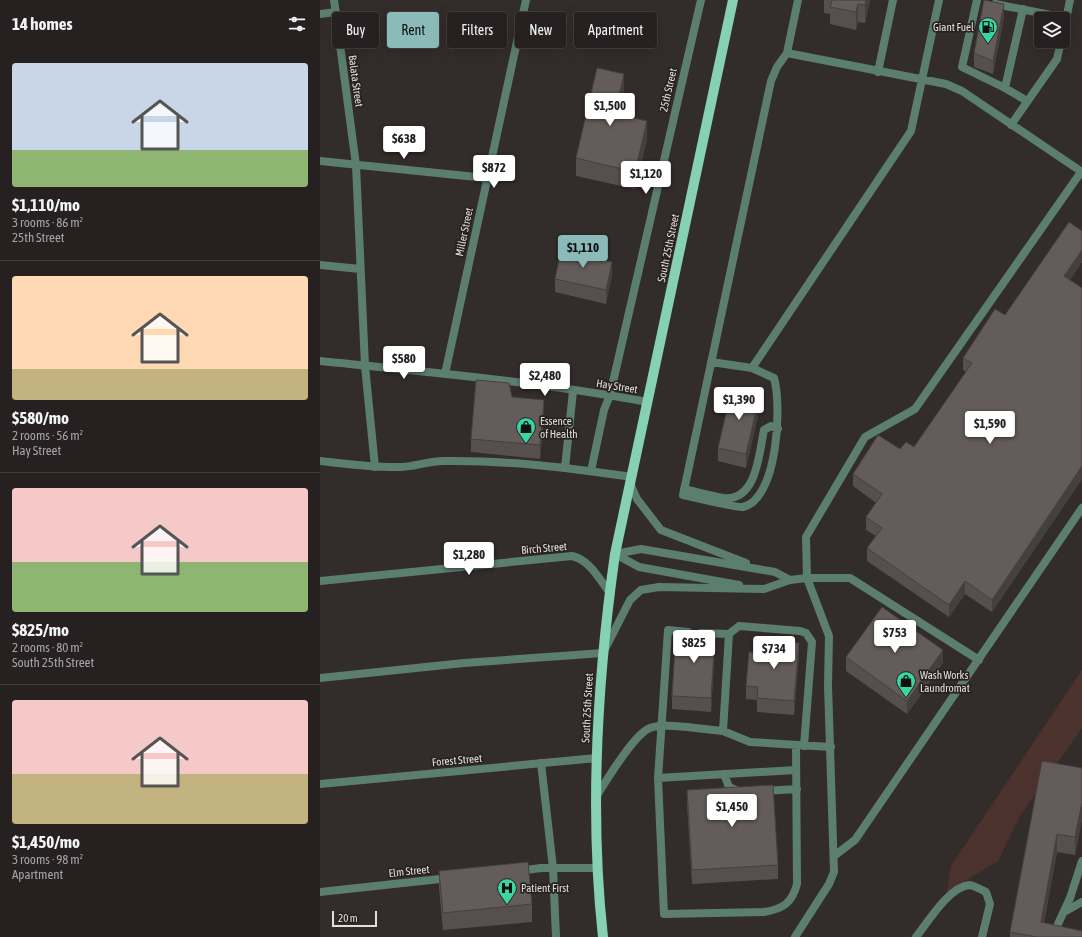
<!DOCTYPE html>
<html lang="en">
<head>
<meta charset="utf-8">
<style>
	:root { --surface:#262120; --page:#322e2d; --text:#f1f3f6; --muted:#a4a3a5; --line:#423e3e; --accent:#8bbbb9 }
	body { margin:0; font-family:"Asap Condensed",sans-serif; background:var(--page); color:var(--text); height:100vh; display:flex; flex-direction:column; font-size:15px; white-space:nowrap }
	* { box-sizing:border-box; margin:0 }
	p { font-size:13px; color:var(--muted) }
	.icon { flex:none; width:22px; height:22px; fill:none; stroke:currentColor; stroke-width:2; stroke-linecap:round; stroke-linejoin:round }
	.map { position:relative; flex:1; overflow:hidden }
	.panel { display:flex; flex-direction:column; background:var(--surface); width:320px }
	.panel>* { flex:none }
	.hud { position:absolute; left:12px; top:12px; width:380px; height:36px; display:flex; gap:8px }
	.fabs { position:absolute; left:714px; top:12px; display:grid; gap:8px }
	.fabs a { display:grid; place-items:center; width:36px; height:36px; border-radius:4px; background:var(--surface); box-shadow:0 4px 16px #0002,0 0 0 1px var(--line); font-size:20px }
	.scale { position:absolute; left:12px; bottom:10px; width:45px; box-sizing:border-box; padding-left:4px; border:2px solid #e2dedd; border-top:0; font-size:11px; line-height:14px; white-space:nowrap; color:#e2dedd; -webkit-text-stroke:3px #282221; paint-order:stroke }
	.price { position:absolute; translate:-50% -34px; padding:0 9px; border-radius:4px; background:#fff; color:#222; font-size:13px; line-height:26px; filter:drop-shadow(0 1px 2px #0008) }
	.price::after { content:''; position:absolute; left:50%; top:24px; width:12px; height:9px; margin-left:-6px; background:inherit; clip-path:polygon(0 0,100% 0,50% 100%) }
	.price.active { background:var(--accent); color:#111 }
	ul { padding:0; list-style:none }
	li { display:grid; align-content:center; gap:8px; height:212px; padding:0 12px }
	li+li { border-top:1px solid var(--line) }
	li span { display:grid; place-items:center; height:124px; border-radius:4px; color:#555 }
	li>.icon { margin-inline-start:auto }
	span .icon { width:72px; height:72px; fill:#fffc; stroke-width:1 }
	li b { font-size:17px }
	h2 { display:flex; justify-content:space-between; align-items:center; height:48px; padding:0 12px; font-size:17px }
	.tag { padding:0 14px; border-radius:4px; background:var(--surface); box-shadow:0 4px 16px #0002,0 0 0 1px var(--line); font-size:14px; line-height:36px }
	.tag.active { background:var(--accent); color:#111 }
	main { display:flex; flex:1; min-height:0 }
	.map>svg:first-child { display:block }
	.green { fill:#4b322c }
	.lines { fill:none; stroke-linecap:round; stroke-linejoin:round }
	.service { stroke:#5c7e70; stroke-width:8 }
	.minor { stroke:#5c7e70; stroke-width:8 }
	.primary { stroke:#86d0b3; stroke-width:10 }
	.wall { fill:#554f4d }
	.shaded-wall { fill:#45403f }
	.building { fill:#635c5a; stroke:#45403f }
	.labels { text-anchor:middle; stroke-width:3.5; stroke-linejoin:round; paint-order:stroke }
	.poi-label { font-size:11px; fill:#e2dedd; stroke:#282221; text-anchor:start }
	.street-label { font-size:11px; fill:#e2dedd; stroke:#282221 }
</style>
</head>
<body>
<main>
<section class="panel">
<h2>14 homes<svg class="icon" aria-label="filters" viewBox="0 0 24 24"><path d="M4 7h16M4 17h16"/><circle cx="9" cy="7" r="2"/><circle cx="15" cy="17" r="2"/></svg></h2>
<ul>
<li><span style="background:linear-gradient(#c9d6e8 70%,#8fb573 0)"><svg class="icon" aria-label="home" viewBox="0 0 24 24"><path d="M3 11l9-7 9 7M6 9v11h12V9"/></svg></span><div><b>$1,110/mo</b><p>3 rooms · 86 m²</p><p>25th Street</p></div></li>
<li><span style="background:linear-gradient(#ffd9b3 75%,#c2b280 0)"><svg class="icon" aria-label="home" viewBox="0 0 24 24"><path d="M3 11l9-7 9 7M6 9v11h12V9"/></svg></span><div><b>$580/mo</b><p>2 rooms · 56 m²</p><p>Hay Street</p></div></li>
<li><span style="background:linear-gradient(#f6c9c9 60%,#8fb573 0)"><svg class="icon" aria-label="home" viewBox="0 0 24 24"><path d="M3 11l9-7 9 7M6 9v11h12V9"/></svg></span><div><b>$825/mo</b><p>2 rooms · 80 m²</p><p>South 25th Street</p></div></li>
<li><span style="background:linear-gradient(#f6c9c9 60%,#c2b280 0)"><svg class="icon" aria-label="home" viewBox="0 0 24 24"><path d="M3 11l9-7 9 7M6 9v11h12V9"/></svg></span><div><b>$1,450/mo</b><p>3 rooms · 98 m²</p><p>Apartment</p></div></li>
</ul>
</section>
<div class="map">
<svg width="762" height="937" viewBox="0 0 762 937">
	<rect width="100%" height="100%" fill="#322c2a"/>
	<path class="green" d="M 762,670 L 762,728 L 700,816 L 678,861 L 627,892 L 631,866 Z"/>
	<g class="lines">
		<path class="service" d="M 657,0 L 642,67 L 685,88 L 707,101
			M 675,4 L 746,18
			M 0,14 L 16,12
			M 743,34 L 750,0
			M 467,53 L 478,0
			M 558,72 L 573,0
			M 685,88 L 703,9
			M 691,125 L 737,59 L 741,41
			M 36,165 L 45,366 L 55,467
			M 0,265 L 40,269
			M 391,362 L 432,368 L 454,378 C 462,405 458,499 423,507 C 417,508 372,497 363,495 L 451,81 L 457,67 L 467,53 L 626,84 L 642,91 L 762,172
			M 432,368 L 591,131 L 619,0
			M 0,461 C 27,464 54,468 82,467 C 96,466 110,461 124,461 C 187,460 250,468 312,477
			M 245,468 L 253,391
			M 271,471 L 284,410 L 290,395
			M 310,483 L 317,499 L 341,530 L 426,563
			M 364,489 C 377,492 391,496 404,498 C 437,501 439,453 444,430 L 451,426 L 458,429
			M 295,554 L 321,549 L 455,572 L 470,580
			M 295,554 L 319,567 L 419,585
			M 368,632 L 348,630 L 338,778 L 344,914 L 444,912 C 463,909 472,903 477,884 L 476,745
			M 381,633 L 409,634
			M 0,678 L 144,663 L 283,653 L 310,600 L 321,590 L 339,587 L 444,589 L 470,580 L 487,578 L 530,578 L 659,660
			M 484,746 L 492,642 L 486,633 L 480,631 L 419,626 L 409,634 L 403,731 L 430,742 L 511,747
			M 221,763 L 233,868 L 236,937
			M 404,774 L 409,787 L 420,792
			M 338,778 L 476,770
			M 443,791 L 477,789
			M 276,797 C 286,781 314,734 330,728 C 346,722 386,730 403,731
			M 514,856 L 535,840 L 762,508
			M 198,871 L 221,868 L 277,868
			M 0,892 L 129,878
			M 744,912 L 762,902
			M 475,937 L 509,884 L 514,872 L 508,685 L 509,636 L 487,578 L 486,537 L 545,437 L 595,409 L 761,172
			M 596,937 C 608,922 629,887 649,885 C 654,885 661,890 666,892 L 670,904 L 662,937
			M 732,937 L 750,898 L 762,861"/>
		<path class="minor" d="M 14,0 L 36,165
			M 0,161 L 166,178
			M 0,361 C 109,372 220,382 328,402
			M 125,374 L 206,0
			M 290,395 L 381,0
			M 0,581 L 252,556 C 270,560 279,579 290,593
			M 0,784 L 277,758"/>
		<path class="primary" d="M 283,937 C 269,809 277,681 295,554 L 413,0"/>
	</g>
	<path class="wall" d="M 504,0 L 550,0 L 545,23 L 538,22 L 536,30 L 510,24 L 510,14 L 504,13 Z
		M 684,17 L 673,74 L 654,67 L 654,53 Z
		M 304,92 L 299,115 L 327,139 L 315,189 L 256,176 L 256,158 Z
		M 762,231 L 762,262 L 750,280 L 762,288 L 762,479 L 672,612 L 645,594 L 629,617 L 547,561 L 547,548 L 556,536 L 546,530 L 546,517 L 556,503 L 533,486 L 533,474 L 580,449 L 594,447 L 646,372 L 643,370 L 643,358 L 685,315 Z
		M 263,255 L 292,275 L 286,304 L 235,292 L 235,279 Z
		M 440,407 L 426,468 L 398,461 L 398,448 Z
		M 224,414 L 220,459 L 151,452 L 151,439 Z
		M 395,647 L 391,712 L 352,709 L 352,696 Z
		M 479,656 L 474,715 L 437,712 L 437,700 L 426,699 L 426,686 Z
		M 526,657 L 623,663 L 587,714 L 526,671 Z
		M 762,768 L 762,819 L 755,855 L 737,852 L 724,923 L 762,937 L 690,937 L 690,932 Z
		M 367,790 L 458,865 L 458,879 L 372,884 L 367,804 Z
		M 119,871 L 212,904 L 212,922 L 123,930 L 119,888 Z"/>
	<path class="shaded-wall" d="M 546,0 L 550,0 L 545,23 L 545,5 Z
		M 538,4 L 538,22 L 536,30 L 536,12 Z
		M 684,4 L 684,17 L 673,74 L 673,61 Z
		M 304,74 L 304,92 L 295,132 L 295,114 Z
		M 327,121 L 327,139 L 315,189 L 315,172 Z
		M 762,250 L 762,262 L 744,289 L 744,276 Z
		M 292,262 L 292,275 L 286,304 L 286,290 Z
		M 440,394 L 440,407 L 426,468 L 426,454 Z
		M 224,400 L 224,414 L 220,459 L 220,445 Z
		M 762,466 L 762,479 L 672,612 L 672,600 Z
		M 645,581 L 645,594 L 629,617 L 629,605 Z
		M 395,633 L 395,647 L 391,712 L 391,698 Z
		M 479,643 L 479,656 L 474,715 L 474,701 Z
		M 623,650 L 623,663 L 587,714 L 587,701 Z
		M 762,802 L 762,819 L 755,855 L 755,837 Z
		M 737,834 L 737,852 L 721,937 L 721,922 Z"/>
	<path class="building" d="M 512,0 L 546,0 L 545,5 L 538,4 L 536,12 L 510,7 Z
		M 664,0 L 684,4 L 673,61 L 654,53 Z
		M 277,68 L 304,74 L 295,114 L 327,121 L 315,172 L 256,158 Z
		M 749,222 L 762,231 L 762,250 L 744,276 L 762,288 L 762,466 L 672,600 L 645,581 L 629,605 L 547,548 L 562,528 L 546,517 L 562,494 L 533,474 L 558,435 L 580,449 L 586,442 L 594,447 L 652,363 L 643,358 L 675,309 L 685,315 Z
		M 242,246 L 263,251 L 262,255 L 292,262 L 286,290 L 235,279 Z
		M 156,380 L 189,383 L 192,397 L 224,400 L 220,445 L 151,439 Z
		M 412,387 L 440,394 L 426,454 L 398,448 Z
		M 562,607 L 623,650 L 587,701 L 526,657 Z
		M 356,631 L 395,633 L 391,698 L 352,696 Z
		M 439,639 L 479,643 L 474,701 L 437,698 L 438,687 L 426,686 L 429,652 L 438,653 Z
		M 722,761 L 762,768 L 762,802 L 755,837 L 737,834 L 721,922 L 762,931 L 762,937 L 717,937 L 690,932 Z
		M 453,785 L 458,865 L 372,870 L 367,790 Z
		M 208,862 L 212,904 L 123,913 L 119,871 Z"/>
	<defs>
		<symbol id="fuel-pin" viewBox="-11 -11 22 30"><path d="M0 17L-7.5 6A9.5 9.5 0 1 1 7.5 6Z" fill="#3ad4a5" stroke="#282221"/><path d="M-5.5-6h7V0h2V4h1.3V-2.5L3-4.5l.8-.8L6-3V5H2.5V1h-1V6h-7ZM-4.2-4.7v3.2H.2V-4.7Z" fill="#111"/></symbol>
		<symbol id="shop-pin" viewBox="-11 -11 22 30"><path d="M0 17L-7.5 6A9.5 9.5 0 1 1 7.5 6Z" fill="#3ad4a5" stroke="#282221"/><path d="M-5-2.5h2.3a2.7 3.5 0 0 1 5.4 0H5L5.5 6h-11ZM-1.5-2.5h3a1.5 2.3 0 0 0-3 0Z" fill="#111"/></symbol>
		<symbol id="hospital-pin" viewBox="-11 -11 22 30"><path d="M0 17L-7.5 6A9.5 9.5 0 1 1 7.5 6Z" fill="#3ad4a5" stroke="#282221"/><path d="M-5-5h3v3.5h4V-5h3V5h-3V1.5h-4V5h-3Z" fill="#111"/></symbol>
	</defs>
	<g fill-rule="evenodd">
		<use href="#fuel-pin" x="657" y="16" width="22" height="30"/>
		<use href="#shop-pin" x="195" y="416" width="22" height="30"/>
		<use href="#shop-pin" x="575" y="670" width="22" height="30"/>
		<use href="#hospital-pin" x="176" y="877" width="22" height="30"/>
	</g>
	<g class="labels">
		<g class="poi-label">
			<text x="654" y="31" text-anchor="end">Giant Fuel</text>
			<text x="220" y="425">Essence<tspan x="220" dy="13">of Health</tspan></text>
			<text x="600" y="679">Wash Works<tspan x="600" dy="13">Laundromat</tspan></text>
			<text x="201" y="892">Patient First</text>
		</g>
		<g class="street-label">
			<text transform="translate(36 81) rotate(82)" y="4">Balata Street</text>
			<text transform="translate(348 90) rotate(-77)" y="4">25th Street</text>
			<text transform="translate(144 232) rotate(-78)" y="4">Miller Street</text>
			<text transform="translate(348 248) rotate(-78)" y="4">South 25th Street</text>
			<text transform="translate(297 386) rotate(9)" y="4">Hay Street</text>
			<text transform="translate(224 548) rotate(-5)" y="4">Birch Street</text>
			<text transform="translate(267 708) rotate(-87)" y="4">South 25th Street</text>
			<text transform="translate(137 760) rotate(-5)" y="4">Forest Street</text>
			<text transform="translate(89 871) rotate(-6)" y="4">Elm Street</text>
		</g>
	</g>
</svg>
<div class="fabs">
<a><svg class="icon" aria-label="layers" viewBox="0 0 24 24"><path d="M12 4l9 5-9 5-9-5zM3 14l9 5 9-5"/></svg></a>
</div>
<div class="scale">20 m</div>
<b class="price" style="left:290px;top:127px">$1,500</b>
<b class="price" style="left:84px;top:160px">$638</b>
<b class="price" style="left:174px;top:189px">$872</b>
<b class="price" style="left:326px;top:195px">$1,120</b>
<b class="price active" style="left:263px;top:269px">$1,110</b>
<b class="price" style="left:84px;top:380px">$580</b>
<b class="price" style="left:225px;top:397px">$2,480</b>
<b class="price" style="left:419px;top:421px">$1,390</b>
<b class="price" style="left:670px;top:445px">$1,590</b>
<b class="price" style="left:149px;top:576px">$1,280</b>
<b class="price" style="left:575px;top:654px">$753</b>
<b class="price" style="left:374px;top:664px">$825</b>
<b class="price" style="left:454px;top:670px">$734</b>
<b class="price" style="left:412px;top:828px">$1,450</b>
<div class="hud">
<a class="tag">Buy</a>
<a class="tag active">Rent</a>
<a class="tag">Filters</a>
<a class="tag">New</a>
<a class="tag">Apartment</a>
</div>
</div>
</main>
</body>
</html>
